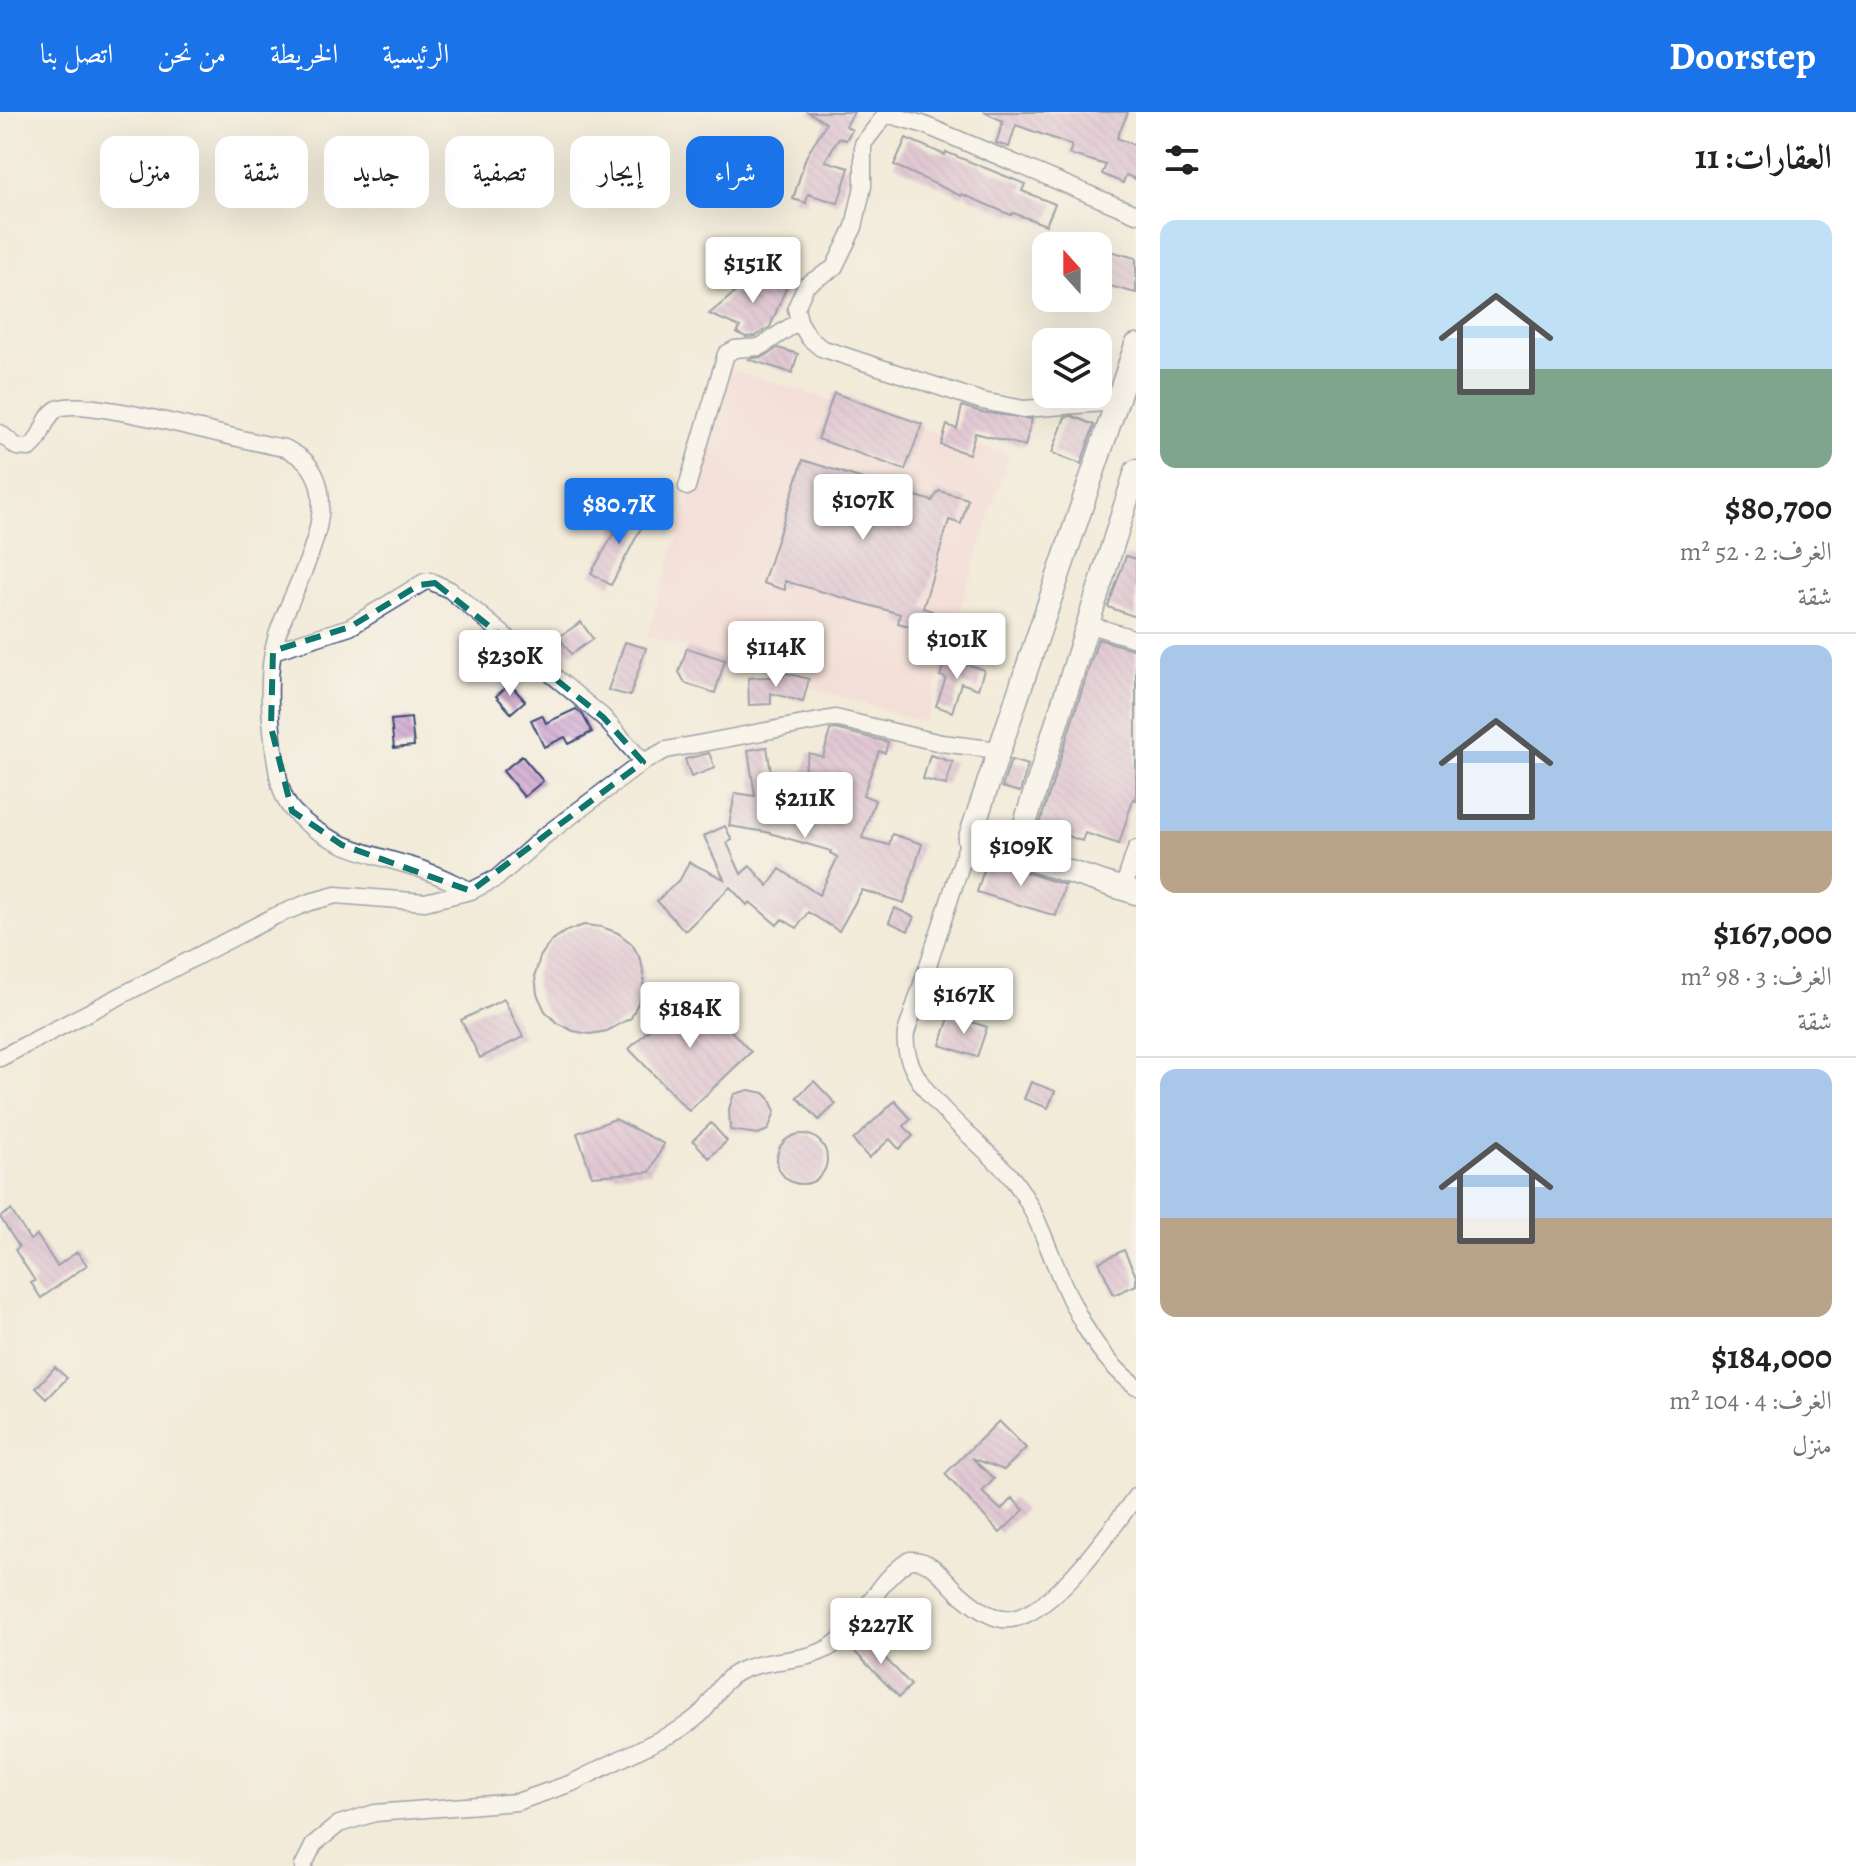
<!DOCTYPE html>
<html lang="ar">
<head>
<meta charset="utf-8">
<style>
	:root { --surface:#fff; --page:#f6f6f6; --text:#222; --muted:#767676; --line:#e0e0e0; --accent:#1a73e8 }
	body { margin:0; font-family:Alegreya,Amiri,serif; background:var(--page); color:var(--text); direction:rtl; height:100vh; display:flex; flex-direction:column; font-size:30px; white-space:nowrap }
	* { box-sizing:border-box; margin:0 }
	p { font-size:26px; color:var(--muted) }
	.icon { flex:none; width:44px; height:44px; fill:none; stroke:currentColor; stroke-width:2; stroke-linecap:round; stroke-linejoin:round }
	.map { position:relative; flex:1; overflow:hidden; direction:ltr }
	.side { display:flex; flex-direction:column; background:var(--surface); width:720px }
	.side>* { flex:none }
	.hud { position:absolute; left:24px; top:24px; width:760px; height:72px; direction:rtl; display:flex; gap:16px }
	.needle { width:52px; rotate:339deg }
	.buttons { position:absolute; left:1032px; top:120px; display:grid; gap:16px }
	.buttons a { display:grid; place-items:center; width:80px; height:80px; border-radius:16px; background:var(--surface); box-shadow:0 8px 32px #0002; font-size:40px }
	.price { position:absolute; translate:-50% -68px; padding:0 18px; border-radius:8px; background:#fff; color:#222; font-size:26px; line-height:52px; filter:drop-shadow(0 2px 4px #0008) }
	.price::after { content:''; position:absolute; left:50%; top:48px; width:24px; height:18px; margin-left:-12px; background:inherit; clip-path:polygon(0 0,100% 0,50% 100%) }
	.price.current { background:var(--accent); color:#fff }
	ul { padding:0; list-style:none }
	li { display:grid; align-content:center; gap:16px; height:424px; padding:0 24px }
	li+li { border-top:2px solid var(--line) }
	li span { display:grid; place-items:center; height:248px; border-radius:16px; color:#555 }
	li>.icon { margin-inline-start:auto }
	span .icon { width:144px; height:144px; fill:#fffc; stroke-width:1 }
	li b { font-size:34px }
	h2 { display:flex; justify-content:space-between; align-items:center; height:96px; padding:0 24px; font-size:34px }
	.tag { padding:0 28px; border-radius:16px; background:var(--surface); box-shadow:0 8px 32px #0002; font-size:28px; line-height:72px }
	.tag.current { background:var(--accent); color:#fff }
	header { display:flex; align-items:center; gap:48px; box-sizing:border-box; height:112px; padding:0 40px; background:var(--accent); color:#fff }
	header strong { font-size:38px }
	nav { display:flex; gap:44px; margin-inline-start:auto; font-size:28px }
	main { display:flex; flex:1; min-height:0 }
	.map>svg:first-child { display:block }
	.built { fill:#f6cfd7 }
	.building { fill:url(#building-back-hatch) }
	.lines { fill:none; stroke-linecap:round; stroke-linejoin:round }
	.street-casing { stroke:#3b4b70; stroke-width:19 }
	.secondary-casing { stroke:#3b4b70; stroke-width:25 }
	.street { stroke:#fff; stroke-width:16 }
	.secondary { stroke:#fff; stroke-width:22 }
	.marked { fill:none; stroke:#0f766e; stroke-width:6; stroke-dasharray:16 10; stroke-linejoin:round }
</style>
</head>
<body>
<header>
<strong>Doorstep</strong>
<nav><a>الرئيسية</a><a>الخريطة</a><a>من نحن</a><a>اتصل بنا</a></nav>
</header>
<main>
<section class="side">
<h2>العقارات: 11<svg class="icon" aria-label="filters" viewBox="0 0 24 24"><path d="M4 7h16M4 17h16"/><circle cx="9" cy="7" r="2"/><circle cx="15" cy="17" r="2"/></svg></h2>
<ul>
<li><span style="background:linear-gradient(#bfe0f5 60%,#7fa58c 0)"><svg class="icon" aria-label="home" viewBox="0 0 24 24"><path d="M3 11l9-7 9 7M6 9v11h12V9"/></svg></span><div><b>$80,700</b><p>الغرف: 2 · 52 m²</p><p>شقة</p></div></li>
<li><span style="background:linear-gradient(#a9c7e8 75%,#b9a48a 0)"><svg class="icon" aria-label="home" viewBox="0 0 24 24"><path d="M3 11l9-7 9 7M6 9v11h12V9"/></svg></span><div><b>$167,000</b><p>الغرف: 3 · 98 m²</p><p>شقة</p></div></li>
<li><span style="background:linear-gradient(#a9c7e8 60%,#b9a48a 0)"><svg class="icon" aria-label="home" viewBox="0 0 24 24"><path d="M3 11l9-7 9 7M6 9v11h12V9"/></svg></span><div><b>$184,000</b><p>الغرف: 4 · 104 m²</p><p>منزل</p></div></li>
</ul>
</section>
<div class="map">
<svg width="1136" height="1754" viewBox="0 0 1136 1754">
	<defs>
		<pattern id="building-back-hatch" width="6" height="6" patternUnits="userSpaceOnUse" patternTransform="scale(2)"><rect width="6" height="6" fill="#ca9bcb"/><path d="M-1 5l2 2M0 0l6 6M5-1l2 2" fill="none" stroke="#a37fa8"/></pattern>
	</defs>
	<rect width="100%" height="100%" fill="#f6f6f2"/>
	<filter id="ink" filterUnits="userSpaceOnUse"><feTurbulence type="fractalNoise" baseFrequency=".0125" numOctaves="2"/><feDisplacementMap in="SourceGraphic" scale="16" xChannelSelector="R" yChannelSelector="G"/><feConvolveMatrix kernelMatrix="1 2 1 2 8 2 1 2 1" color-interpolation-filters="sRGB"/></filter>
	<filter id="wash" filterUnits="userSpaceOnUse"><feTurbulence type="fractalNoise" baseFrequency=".006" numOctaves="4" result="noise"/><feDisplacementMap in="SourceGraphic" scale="32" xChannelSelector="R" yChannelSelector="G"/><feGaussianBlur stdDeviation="1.8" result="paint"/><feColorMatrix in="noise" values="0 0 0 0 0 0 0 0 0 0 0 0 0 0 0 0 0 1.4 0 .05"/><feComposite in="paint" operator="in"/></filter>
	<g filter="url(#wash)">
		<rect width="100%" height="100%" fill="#f3ebd9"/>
		<path class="built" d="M 730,257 L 1009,343 L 925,611 L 687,536 L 646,525 Z"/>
		<g id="blocks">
			<path class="building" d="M 808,0 L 854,0 L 846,14 L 852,18 L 846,28 L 839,26 L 825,49 L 849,56 L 838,91 L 808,82 L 806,91 L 793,87 L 806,45 L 826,11 Z
				M 984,0 L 1128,0 L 1117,26 L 1136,34 L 1136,67 L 1126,63 L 1123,71 L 1102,62 L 1106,53 L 1069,42 L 1072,34 L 1066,31 L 1016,13 L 1009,35 L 996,31 L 1003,9 Z
				M 906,26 L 945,43 L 946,40 L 1025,72 L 1022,79 L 1055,92 L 1046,113 L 1013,101 L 1011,103 L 962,82 L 961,84 L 894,53 Z
				M 1098,136 L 1136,146 L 1136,181 L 1098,171 Z
				M 760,160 L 788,171 L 770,215 L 756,224 L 746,225 L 737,221 L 740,215 L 709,202 Z
				M 778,236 L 798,242 L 792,261 L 748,247 L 765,244 Z
				M 834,281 L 922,312 L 905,358 L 818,327 Z
				M 962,294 L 980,300 L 1032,307 L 1025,334 L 975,321 L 969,342 L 941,333 L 947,313 L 957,317 Z
				M 1072,304 L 1094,313 L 1081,352 L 1052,341 L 1065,305 Z
				M 803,348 L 932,389 L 939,379 L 968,387 L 961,412 L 949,408 L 923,496 L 932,499 L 926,519 L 898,511 L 900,502 L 785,469 L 785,478 L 763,471 Z
				M 634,396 L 648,403 L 611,473 L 591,461 L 615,420 L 612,419 L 621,400 L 632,406 Z
				M 1126,444 L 1136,447 L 1136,505 L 1108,495 Z
				M 581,510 L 593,527 L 571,542 L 559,525 Z
				M 1098,527 L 1136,538 L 1136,688 L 1133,687 L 1119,732 L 1085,721 L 1082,729 L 1039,714 Z
				M 625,530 L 646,536 L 630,584 L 608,578 Z
				M 687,536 L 725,548 L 715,581 L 685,571 L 679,560 Z
				M 946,545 L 984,558 L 978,577 L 961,571 L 952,600 L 936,594 L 946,566 L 940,564 Z
				M 785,561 L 809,567 L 803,590 L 771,581 L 771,592 L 749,593 L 748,566 L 784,564 Z
				M 510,572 L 525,589 L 511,601 L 496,584 Z
				M 576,597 L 583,603 L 592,620 L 569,632 L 565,625 L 544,635 L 531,608 L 542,603 L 546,611 Z
				M 411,606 L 414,634 L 394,636 L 391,608 Z
				M 835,617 L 888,630 L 885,641 L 879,639 L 863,683 L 875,688 L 862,726 L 889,733 L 892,722 L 922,732 L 904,791 L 862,778 L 839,819 L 808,800 L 797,816 L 782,807 L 777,813 L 750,790 L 747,793 L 730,775 L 685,819 L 657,789 L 681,766 L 689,750 L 724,767 L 704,724 L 725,714 L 732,728 L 727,731 L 741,762 L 750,754 L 768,774 L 780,757 L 819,783 L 838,745 L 830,741 L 831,739 L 766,720 L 729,714 L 735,681 L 755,684 L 748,638 L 767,635 L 771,661 L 802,664 L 809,641 L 823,645 L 830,618 Z
				M 709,641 L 715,656 L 691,665 L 685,647 Z
				M 930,643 L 953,650 L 946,673 L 923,667 Z
				M 522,644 L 543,669 L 524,685 L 503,659 Z
				M 1011,648 L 1028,653 L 1020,680 L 1002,675 Z
				M 987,748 L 1065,773 L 1056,804 L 977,780 Z
				M 895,796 L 914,805 L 908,819 L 889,810 Z
				M 584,813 L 602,815 L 618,821 L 632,832 L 641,848 L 644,865 L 642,882 L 631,906 L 607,919 L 590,922 L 573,919 L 557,911 L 545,899 L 537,882 L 535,863 L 540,845 L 551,829 L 566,819 Z
				M 691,877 L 751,940 L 689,999 L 629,937 Z
				M 504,887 L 523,925 L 480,946 L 461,908 Z
				M 950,903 L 987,915 L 977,945 L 940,933 Z
				M 814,969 L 836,992 L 819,1008 L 797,985 Z
				M 1031,970 L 1055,979 L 1048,996 L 1024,987 Z
				M 749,978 L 764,981 L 769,986 L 775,999 L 768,1018 L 758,1022 L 730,1018 L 729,997 L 734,982 Z
				M 895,989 L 911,1007 L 904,1014 L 913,1024 L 899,1037 L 890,1027 L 869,1046 L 853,1028 Z
				M 615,1007 L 664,1032 L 650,1060 L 592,1064 L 577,1021 Z
				M 711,1011 L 727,1029 L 709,1046 L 693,1028 Z
				M777 1047a25 25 0 1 1 50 0a25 25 0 1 1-50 0Z
				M 11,1098 L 30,1128 L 37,1123 L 57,1154 L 77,1140 L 87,1153 L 41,1186 L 31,1171 L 35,1169 L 15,1138 L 19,1135 L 0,1105 Z
				M 1124,1138 L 1136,1164 L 1136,1173 L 1114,1183 L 1099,1150 Z
				M 55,1255 L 67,1266 L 47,1287 L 36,1276 Z
				M 999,1309 L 1026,1336 L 1004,1358 L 972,1346 L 994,1367 L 982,1380 L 1001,1398 L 1012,1386 L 1024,1398 L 1000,1421 L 945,1362 Z
				M 864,1524 L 911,1573 L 899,1585 L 851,1536 Z"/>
		</g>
	</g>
	<g filter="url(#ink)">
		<use href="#blocks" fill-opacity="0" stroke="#3b4b70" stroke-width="2"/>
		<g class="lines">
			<defs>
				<path id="street" d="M 1118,290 L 1024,297 L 982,289 L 821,236 L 809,226 L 799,209 L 796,196 L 806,173 L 834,156 L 854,115 L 863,74 L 863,32 L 886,2 L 922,12 L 1136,102
					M 0,321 L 17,335 L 29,336 C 44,327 42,306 57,297 C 82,282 246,331 285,336 C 292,340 300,344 306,350 C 348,395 289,480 276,527 C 266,562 270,602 274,637 C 277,657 279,685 294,700 C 327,735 377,743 421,757 C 438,763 455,771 471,779
					M 687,375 L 726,242 L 735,237 L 760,235 L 799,209
					M 1087,512 L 1136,527
					M 273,539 L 350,515 L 424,470 L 430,469 L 450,478 L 603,605 L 643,650
					M 969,728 L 906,921 C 899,977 983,1028 1015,1070 C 1032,1093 1042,1120 1053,1147 C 1071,1193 1095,1244 1136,1274
					M 1123,777 L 1136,737
					M 0,946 L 275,804 L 310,790 L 336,783 L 425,790 L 471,779 L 497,766 L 543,725 L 643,650 L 666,638 L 835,606 L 941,631 L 999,638
					M 303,1754 L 314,1732 L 339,1712 L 375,1701 L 517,1690 L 572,1671 L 677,1619 C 688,1612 698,1606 706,1596 C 717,1582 721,1569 738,1560 C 769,1544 810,1553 837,1530 C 865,1506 878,1467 910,1448 C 934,1447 943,1467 959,1481 C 970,1491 987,1504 1002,1507 C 1046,1514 1112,1416 1136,1384"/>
				<path id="secondary" d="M 1136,233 L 969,728 L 1136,781
					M 1015,743 L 1136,359"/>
			</defs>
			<use href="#street" class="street-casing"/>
			<use href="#secondary" class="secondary-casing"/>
			<use href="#street" class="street"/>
			<use href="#secondary" class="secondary"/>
		</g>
	</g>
	<path d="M0 0H1136V1754H0ZM 435,471 L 603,605 L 643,650 L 471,779 L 342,733 L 292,699 L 271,615 L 273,539 L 350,515 L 419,473 Z" fill="#f3ebd9" fill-opacity=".55" fill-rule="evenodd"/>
	<path class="marked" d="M 435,471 L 603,605 L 643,650 L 471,779 L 342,733 L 292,699 L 271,615 L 273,539 L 350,515 L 419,473 Z"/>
</svg>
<div class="buttons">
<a><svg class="needle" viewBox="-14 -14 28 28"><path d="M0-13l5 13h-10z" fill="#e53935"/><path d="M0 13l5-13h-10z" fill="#767676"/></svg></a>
<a><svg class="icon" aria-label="layers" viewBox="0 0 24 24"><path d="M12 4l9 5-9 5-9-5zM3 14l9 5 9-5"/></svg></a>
</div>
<b class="price" style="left:753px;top:193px">$151K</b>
<b class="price" style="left:863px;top:430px">$107K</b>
<b class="price current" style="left:619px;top:434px">$80.7K</b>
<b class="price" style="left:957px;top:569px">$101K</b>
<b class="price" style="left:776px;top:577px">$114K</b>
<b class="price" style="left:510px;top:586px">$230K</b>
<b class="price" style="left:805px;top:728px">$211K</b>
<b class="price" style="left:1021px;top:776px">$109K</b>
<b class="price" style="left:964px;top:924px">$167K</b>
<b class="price" style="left:690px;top:938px">$184K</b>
<b class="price" style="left:881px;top:1554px">$227K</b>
<div class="hud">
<a class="tag current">شراء</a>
<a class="tag">إيجار</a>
<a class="tag">تصفية</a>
<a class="tag">جديد</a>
<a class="tag">شقة</a>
<a class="tag">منزل</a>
</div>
</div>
</main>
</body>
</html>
